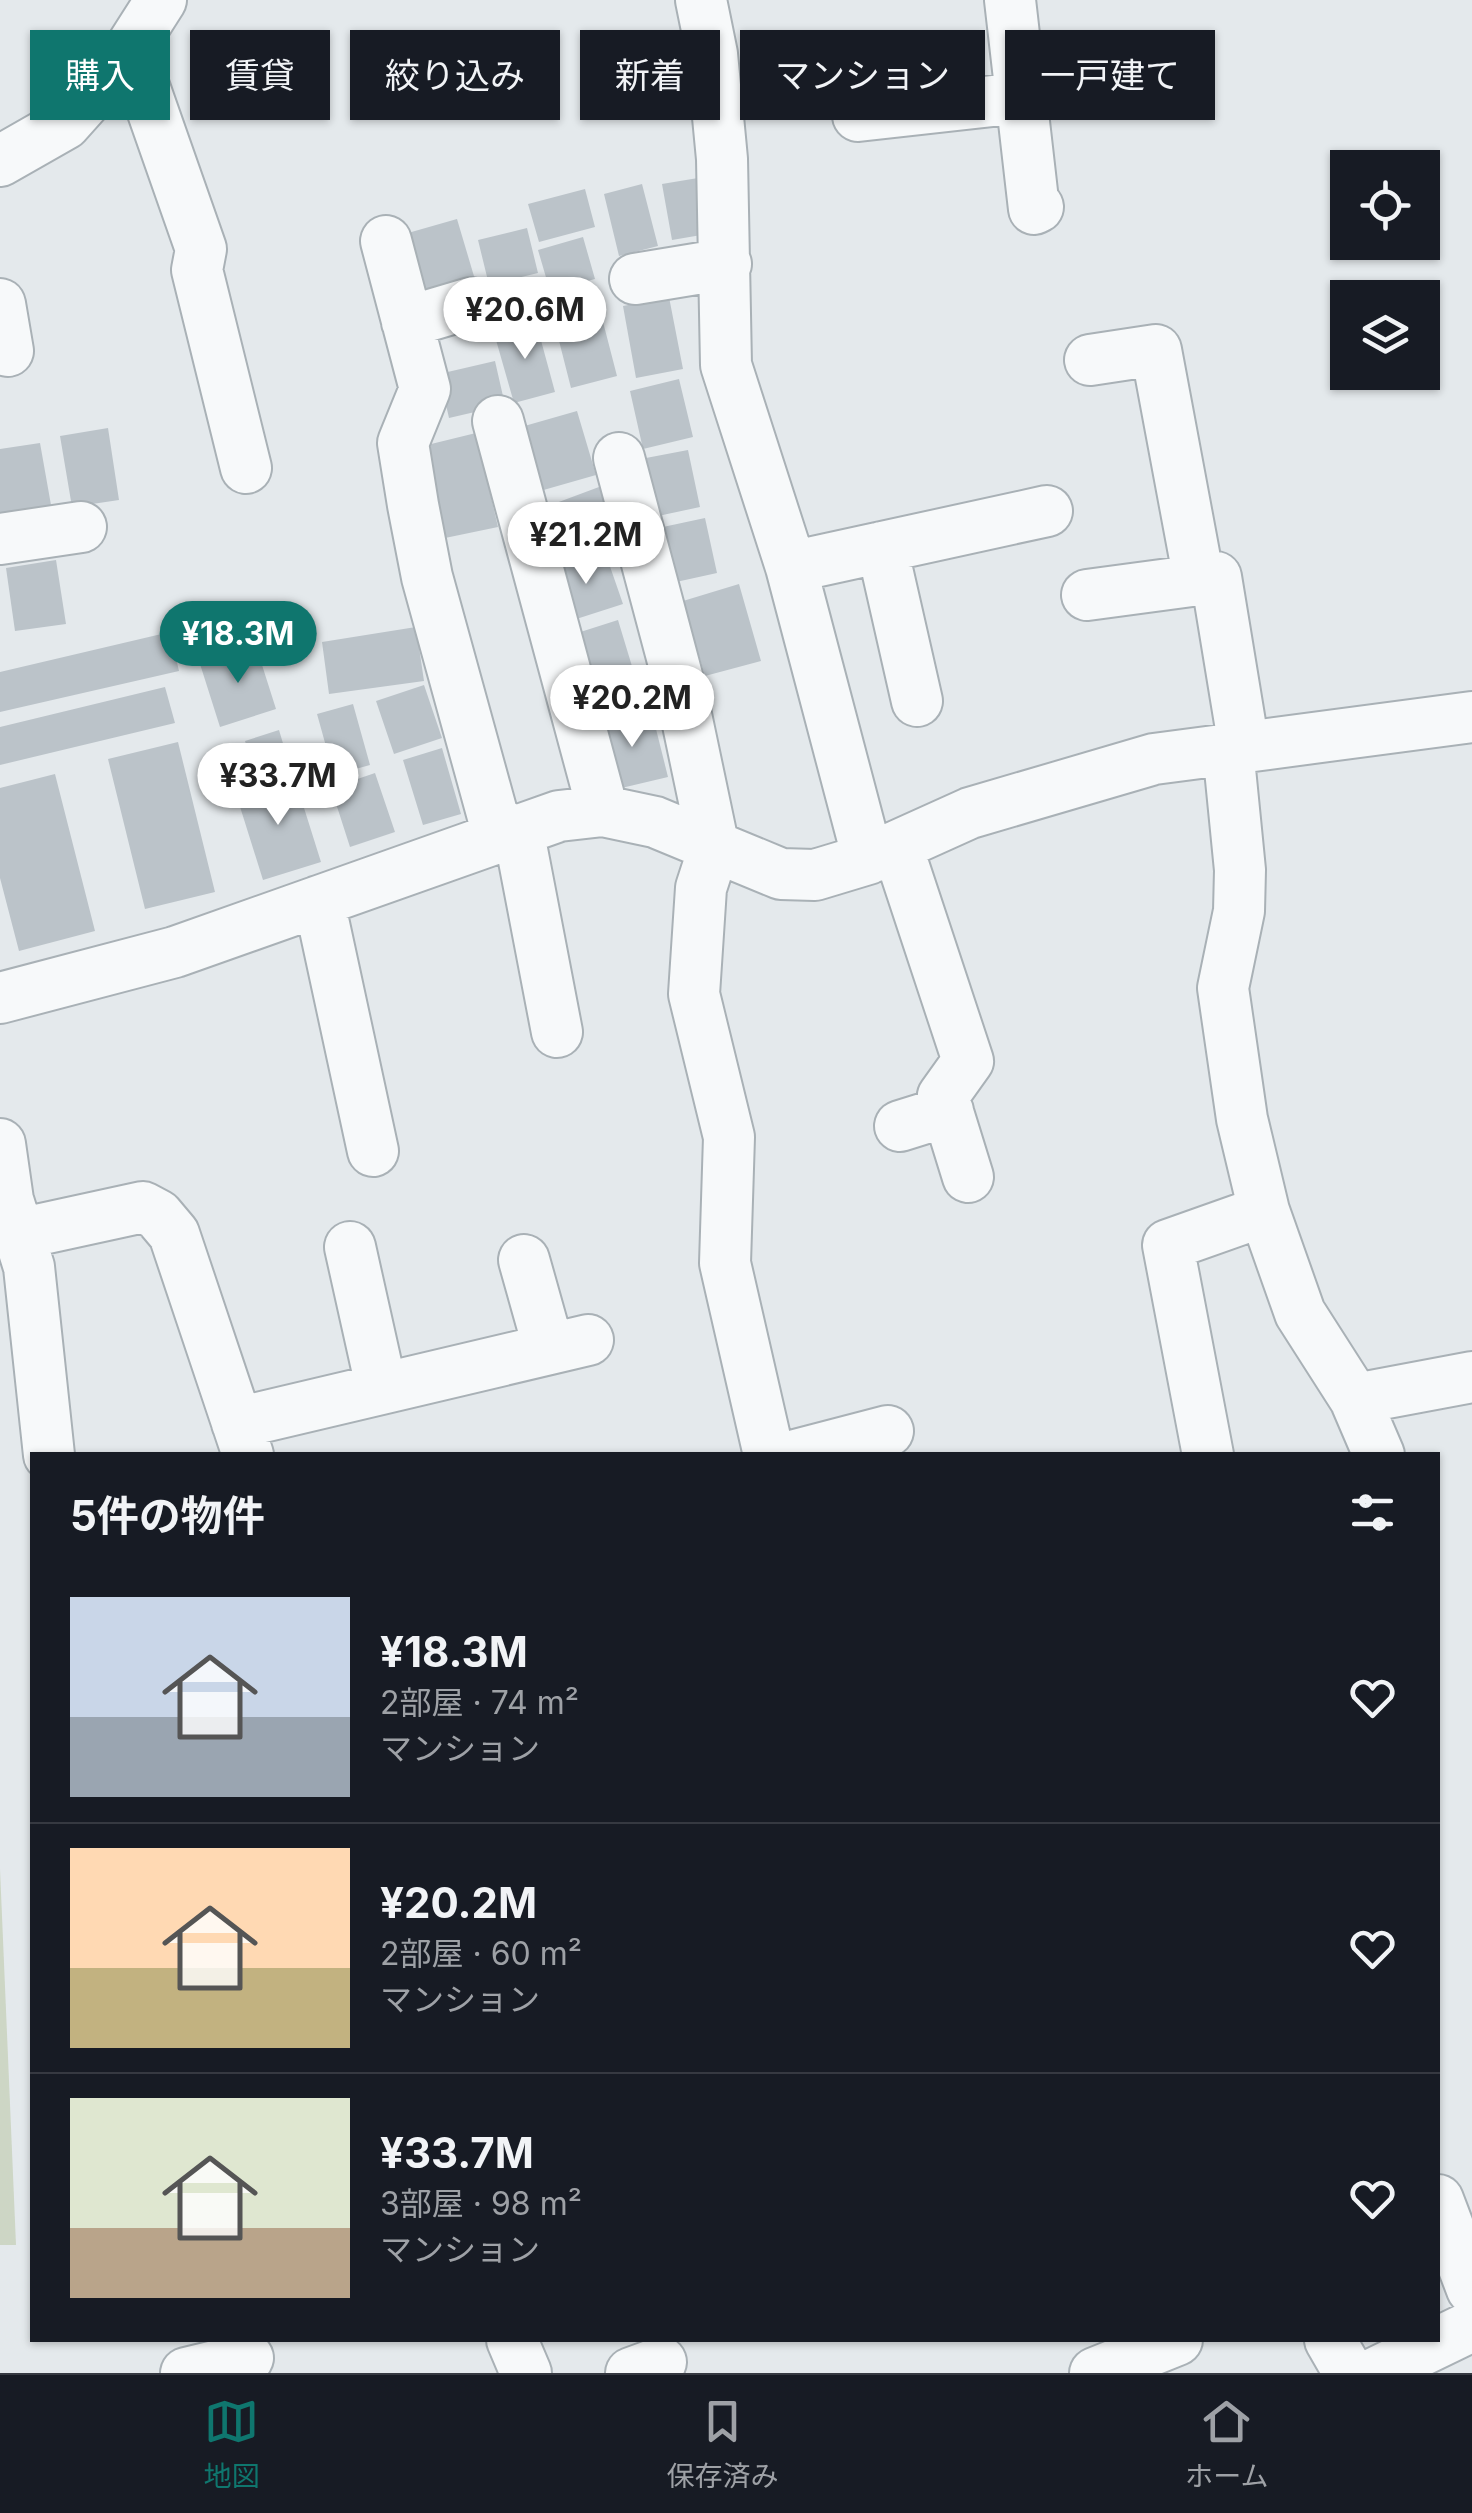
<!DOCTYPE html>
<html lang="ja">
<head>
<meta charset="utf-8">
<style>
	:root { --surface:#171b24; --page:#242831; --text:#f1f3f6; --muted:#9ea1a6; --line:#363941; --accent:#0f766e }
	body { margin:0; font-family:Inter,"Noto Sans JP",sans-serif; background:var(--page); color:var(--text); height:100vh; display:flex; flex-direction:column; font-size:38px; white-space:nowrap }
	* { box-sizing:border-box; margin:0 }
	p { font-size:32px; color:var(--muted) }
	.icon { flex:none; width:55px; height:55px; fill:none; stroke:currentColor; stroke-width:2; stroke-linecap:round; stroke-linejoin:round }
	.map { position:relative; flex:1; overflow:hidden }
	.details { position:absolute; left:30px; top:1452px; width:1410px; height:890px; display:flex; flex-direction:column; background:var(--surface); border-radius:0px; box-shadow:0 2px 8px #0004 }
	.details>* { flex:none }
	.banner { position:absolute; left:30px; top:30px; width:1412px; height:90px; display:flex; gap:20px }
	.buttons { position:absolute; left:1330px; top:150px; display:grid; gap:20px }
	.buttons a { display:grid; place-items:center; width:110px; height:110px; border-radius:0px; background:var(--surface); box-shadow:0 2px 8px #0004; font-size:50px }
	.price { position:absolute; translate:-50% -85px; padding:0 22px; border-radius:35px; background:#fff; color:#222; font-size:32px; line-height:65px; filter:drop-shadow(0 2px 5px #0008) }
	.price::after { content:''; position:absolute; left:50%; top:60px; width:30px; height:22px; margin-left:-15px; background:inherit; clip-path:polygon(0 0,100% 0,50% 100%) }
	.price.on { background:var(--accent); color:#fff }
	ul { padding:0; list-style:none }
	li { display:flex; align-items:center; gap:30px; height:250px; padding:0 40px }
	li+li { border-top:2px solid var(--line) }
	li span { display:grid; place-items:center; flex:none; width:280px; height:200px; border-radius:0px; color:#555 }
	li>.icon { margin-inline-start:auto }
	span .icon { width:120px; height:120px; fill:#fffc; stroke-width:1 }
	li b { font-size:42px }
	h2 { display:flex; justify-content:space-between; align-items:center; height:120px; padding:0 40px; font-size:42px }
	.chip { padding:0 35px; border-radius:0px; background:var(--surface); box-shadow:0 2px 8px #0004; font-size:35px; line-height:90px }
	.chip.on { background:var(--accent); color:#fff }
	.dock { display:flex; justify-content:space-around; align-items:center; height:140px; border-top:2px solid var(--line); background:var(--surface); font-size:28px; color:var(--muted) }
	.dock a { display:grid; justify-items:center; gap:5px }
	.dock .on { color:var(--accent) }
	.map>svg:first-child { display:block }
	.green { fill:#cdd6c5 }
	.building { fill:#bbc3c9 }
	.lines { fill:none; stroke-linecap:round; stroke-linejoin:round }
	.minor-casing { stroke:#a9b1b6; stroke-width:54 }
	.minor { stroke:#f7f9fa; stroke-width:50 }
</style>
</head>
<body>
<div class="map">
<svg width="1472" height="2373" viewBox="0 0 1472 2373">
	<rect width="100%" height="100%" fill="#e4e9ec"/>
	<path class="green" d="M 0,1869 L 16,2245 L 0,2245 Z"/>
	<path class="building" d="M 704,177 L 713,233 L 672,240 L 662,184 Z
		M 642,184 L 658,246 L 619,256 L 604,194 Z
		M 585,189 L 595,227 L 539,242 L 528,204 Z
		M 457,219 L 476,283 L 426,297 L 408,233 Z
		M 527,228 L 538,273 L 489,285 L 478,240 Z
		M 583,237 L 595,279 L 550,291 L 538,250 Z
		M 669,297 L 683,369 L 636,378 L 623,306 Z
		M 602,318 L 617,376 L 571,388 L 556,329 Z
		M 536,322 L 555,392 L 514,403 L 494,333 Z
		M 495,361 L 505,405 L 449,418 L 439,374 Z
		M 679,379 L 693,437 L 643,449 L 630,391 Z
		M 577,411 L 596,475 L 533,493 L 514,429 Z
		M 108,428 L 119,500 L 72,507 L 60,436 Z
		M 476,433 L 498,527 L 445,538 L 423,446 Z
		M 40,443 L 51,505 L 0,514 L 0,449 Z
		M 688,450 L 700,507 L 658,516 L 646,458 Z
		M 607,484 L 627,536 L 552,564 L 532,512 Z
		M 705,518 L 717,573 L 676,582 L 663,527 Z
		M 605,552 L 623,604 L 567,622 L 550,571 Z
		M 56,560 L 66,624 L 15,631 L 6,568 Z
		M 739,584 L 761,661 L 705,676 L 683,601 Z
		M 618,620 L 641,696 L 594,711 L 571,635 Z
		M 416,627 L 424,681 L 329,694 L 322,642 Z
		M 170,632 L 179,671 L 0,712 L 0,672 Z
		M 256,646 L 276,709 L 220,727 L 200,664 Z
		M 424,685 L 442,738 L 394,754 L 376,701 Z
		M 165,687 L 175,723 L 0,765 L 0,727 Z
		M 353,704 L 370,765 L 334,775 L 317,714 Z
		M 651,709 L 668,777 L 613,790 L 597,722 Z
		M 279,730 L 291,770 L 257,780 L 245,741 Z
		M 178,742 L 215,892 L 145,909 L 108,759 Z
		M 442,748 L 461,814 L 423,825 L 403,760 Z
		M 375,773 L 395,832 L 350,847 L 331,788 Z
		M 55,774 L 95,931 L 19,951 L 0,878 L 0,788 Z
		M 294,776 L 321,862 L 263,880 L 236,794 Z"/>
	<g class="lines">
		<defs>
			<path id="minor" d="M 701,0 L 712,54 L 722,159 L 726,365 L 791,567 L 868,859
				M 1010,0 L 1034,209 L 1038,207
				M 124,58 L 140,75 L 201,249 L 197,270 L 246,468
				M 858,116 L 1019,98
				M 0,161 L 65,124 L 124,58 L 161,0
				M 386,241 L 425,389 L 403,443 L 413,505 L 427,577 L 498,835
				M 635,279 L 726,264
				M 0,304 L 8,351
				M 407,322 L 471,303
				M 1090,360 L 1156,350 L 1199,580 L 1216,577 L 1244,747
				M 498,421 L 603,811
				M 619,458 L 681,691 L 714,848 L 701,888 L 694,994 L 729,1137 L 725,1263 L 769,1455
				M 0,539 L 81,527
				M 882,547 L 917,701
				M 791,567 L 1047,511
				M 1087,595 L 1199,580
				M 1228,749 L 1240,870 L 1239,911 L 1223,988 L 1242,1119 L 1264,1211 L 1300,1313 L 1355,1399 L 1379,1455
				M 518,829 L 557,1032
				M 897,846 L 968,1061 L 943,1096 L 968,1177
				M 319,901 L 373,1151
				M 0,998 L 175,952 L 559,816 L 603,811 L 655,822 L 781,874 L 815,875 L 868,859 L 970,813 L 1154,759 L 1472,717
				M 900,1126 L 948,1111
				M 0,1144 L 8,1200 L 29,1267 L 49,1455
				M 19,1234 L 143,1207 L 158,1215 L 174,1234 L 248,1455
				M 350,1247 L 381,1386
				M 524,1260 L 549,1349
				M 1355,1399 L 1472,1377
				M 237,1423 L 588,1340
				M 796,1455 L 888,1431
				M 1208,1455 L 1168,1245 L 1264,1211
				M 1438,2200 L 1472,2289
				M 512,2340 L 526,2373
				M 1330,2340 L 1349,2373
				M 186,2373 L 248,2358
				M 631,2373 L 661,2362
				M 1095,2373 L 1177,2340
				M 1375,2373 L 1472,2326"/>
		</defs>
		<use href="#minor" class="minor-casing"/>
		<use href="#minor" class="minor"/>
	</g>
</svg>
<div class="buttons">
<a><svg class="icon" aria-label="locate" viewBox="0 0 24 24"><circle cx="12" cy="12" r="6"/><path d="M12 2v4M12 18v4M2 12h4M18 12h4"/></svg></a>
<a><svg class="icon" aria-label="layers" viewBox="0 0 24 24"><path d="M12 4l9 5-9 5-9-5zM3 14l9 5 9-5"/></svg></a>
</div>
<b class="price" style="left:525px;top:362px">¥20.6M</b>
<b class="price" style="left:586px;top:587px">¥21.2M</b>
<b class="price on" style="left:238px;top:686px">¥18.3M</b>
<b class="price" style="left:632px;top:750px">¥20.2M</b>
<b class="price" style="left:278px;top:828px">¥33.7M</b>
<div class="banner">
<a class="chip on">購入</a>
<a class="chip">賃貸</a>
<a class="chip">絞り込み</a>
<a class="chip">新着</a>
<a class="chip">マンション</a>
<a class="chip">一戸建て</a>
</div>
<section class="details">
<h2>5件の物件<svg class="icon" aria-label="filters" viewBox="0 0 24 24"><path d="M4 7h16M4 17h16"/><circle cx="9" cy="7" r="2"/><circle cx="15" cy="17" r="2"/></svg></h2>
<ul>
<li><span style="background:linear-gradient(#c9d6e8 60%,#9aa5b1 0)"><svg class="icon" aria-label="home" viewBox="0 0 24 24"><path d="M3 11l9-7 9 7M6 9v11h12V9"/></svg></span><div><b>¥18.3M</b><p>2部屋 · 74 m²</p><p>マンション</p></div><svg class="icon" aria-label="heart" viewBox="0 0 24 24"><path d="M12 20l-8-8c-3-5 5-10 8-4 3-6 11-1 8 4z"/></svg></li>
<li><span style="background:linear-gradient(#ffd9b3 60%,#c2b280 0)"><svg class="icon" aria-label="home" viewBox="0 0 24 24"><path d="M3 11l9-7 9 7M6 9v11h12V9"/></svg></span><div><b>¥20.2M</b><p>2部屋 · 60 m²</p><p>マンション</p></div><svg class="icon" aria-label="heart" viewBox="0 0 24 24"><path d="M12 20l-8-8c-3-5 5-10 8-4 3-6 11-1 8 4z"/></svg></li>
<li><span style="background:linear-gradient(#dfe7d0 65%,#b9a48a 0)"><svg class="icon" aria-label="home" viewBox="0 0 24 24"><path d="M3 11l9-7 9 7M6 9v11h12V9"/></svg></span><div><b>¥33.7M</b><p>3部屋 · 98 m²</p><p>マンション</p></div><svg class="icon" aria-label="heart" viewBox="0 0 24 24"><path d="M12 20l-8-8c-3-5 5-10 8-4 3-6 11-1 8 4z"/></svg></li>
</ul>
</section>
</div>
<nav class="dock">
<a class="on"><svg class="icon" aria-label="map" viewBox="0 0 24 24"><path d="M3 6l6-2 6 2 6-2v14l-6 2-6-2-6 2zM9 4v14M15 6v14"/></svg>地図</a>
<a><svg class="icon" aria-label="saved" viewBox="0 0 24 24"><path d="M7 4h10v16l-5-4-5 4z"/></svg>保存済み</a>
<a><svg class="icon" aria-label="home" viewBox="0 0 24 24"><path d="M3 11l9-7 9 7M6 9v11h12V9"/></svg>ホーム</a>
</nav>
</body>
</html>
